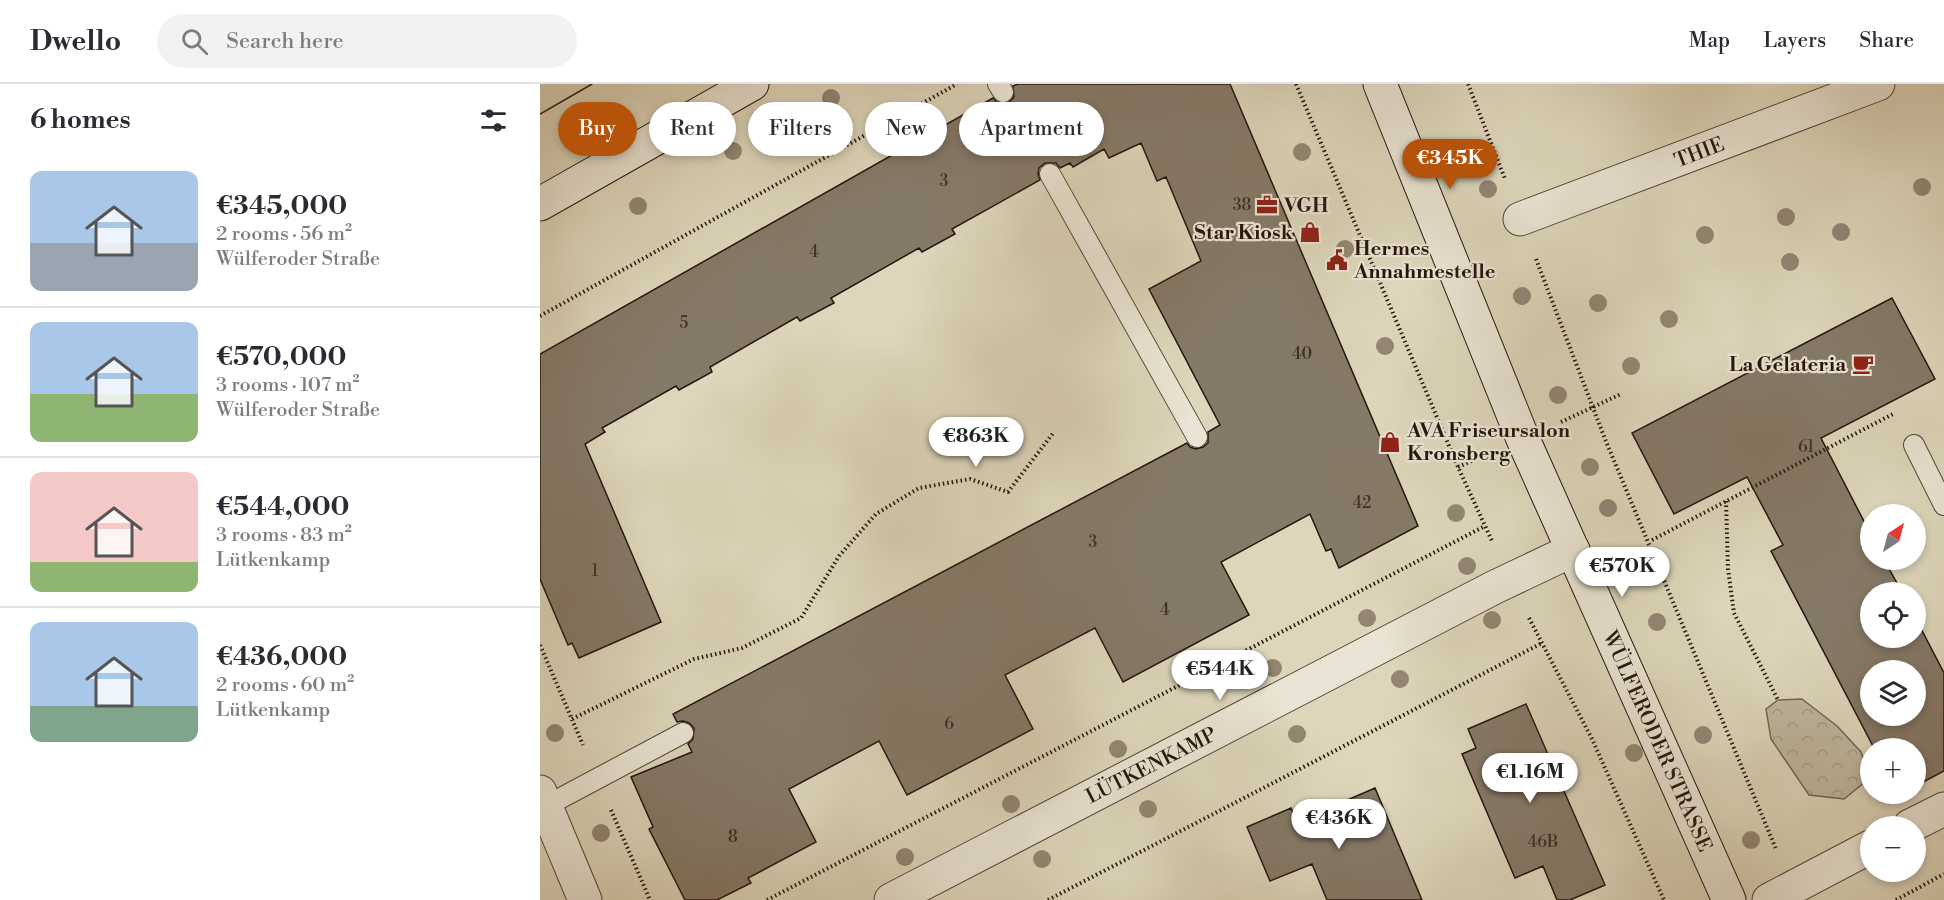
<!DOCTYPE html>
<html lang="en">
<head>
<meta charset="utf-8">
<style>
	:root { --surface:#fff; --page:#f2f2f3; --text:#2b2b33; --muted:#7c7c81; --line:#e1e1e2; --accent:#b45309 }
	body { margin:0; font-family:"Libre Bodoni",serif; background:var(--page); color:var(--text); height:100vh; display:flex; flex-direction:column; font-size:22px; white-space:nowrap }
	* { box-sizing:border-box; margin:0 }
	p { font-size:20px; color:var(--muted) }
	.icon { flex:none; width:33px; height:33px; fill:none; stroke:currentColor; stroke-width:2; stroke-linecap:round; stroke-linejoin:round }
	.map { position:relative; flex:1; overflow:hidden }
	.sheet { display:flex; flex-direction:column; background:var(--surface); width:540px }
	.sheet>* { flex:none }
	.banner { position:absolute; left:18px; top:18px; width:570px; height:54px; display:flex; gap:12px }
	.needle { width:39px; rotate:36deg }
	.fabs { position:absolute; left:1320px; top:420px; display:grid; gap:12px }
	.fabs a { display:grid; place-items:center; width:66px; height:66px; border-radius:50%; background:var(--surface); box-shadow:0 3px 9px #0003; font-size:30px }
	.price { position:absolute; translate:-50% -51px; padding:0 14px; border-radius:21px; background:#fff; color:#222; font-size:20px; line-height:39px; filter:drop-shadow(0 2px 3px #0008) }
	.price::after { content:''; position:absolute; left:50%; top:36px; width:18px; height:14px; margin-left:-9px; background:inherit; clip-path:polygon(0 0,100% 0,50% 100%) }
	.price.selected { background:var(--accent); color:#fff }
	ul { padding:0; list-style:none }
	li { display:flex; align-items:center; gap:18px; height:150px; padding:0 30px }
	li+li { border-top:2px solid var(--line) }
	li span { display:grid; place-items:center; flex:none; width:168px; height:120px; border-radius:12px; color:#555 }
	li>.icon { margin-inline-start:auto }
	span .icon { width:72px; height:72px; fill:#fffc; stroke-width:1 }
	li b { font-size:26px }
	h2 { display:flex; justify-content:space-between; align-items:center; height:72px; padding:0 30px; font-size:26px }
	.pill { padding:0 21px; border-radius:27px; background:var(--surface); box-shadow:0 3px 9px #0003; font-size:21px; line-height:54px }
	.pill.selected { background:var(--accent); color:#fff }
	header { display:flex; align-items:center; gap:36px; box-sizing:border-box; height:84px; padding:0 30px; background:var(--surface); border-bottom:2px solid var(--line) }
	header strong { font-size:28px }
	nav { display:flex; gap:33px; margin-inline-start:auto; font-size:21px }
	.search { width:420px; height:54px; background:var(--page); display:flex; align-items:center; gap:15px; box-sizing:border-box; padding:0 21px; border-radius:33px; color:var(--muted); font-size:22px }
	main { display:flex; flex:1; min-height:0 }
	.map>svg:first-child { display:block }
	.park { fill:url(#park-crowns); stroke:#726555; stroke-width:1.5 }
	.building { fill:#857967; stroke:#26150d; stroke-width:1.5; fill-rule:evenodd }
	.lines { fill:none; stroke-linecap:round; stroke-linejoin:round }
	.lane-casing { stroke:#544538; stroke-width:22 }
	.street-casing { stroke:#544538; stroke-width:35 }
	.secondary-casing { stroke:#26150d; stroke-width:35 }
	.path { stroke:#26150d; stroke-width:4; stroke-dasharray:1.5 3; stroke-linecap:butt }
	.lane { stroke:#e9e4d3; stroke-width:20 }
	.street { stroke:#e9e4d3; stroke-width:33 }
	.secondary { stroke:#e9e4d3; stroke-width:33 }
	.tram { stroke:#26150d; stroke-width:1.5 }
	.tree { fill:#928673 }
	.labels { text-anchor:middle; stroke-width:4.5; stroke-linejoin:round; paint-order:stroke }
	.number-label { font-size:16px; fill:#3e2e24 }
	.street-label { font-size:20px; fill:#26150d; stroke:#e9e4d3 }
	.poi-label { font-size:20px; font-weight:bold; fill:#26150d; stroke:#e9e4d3; text-anchor:start }
</style>
</head>
<body>
<header>
<strong>Dwello</strong>
<div class="search"><svg class="icon" aria-label="search" viewBox="0 0 24 24"><circle cx="10" cy="10" r="6"/><path d="M15 15l6 6"/></svg>Search here</div>
<nav><a>Map</a><a>Layers</a><a>Share</a></nav>
</header>
<main>
<section class="sheet">
<h2>6 homes<svg class="icon" aria-label="filters" viewBox="0 0 24 24"><path d="M4 7h16M4 17h16"/><circle cx="9" cy="7" r="2"/><circle cx="15" cy="17" r="2"/></svg></h2>
<ul>
<li><span style="background:linear-gradient(#a9c7e8 60%,#9aa5b1 0)"><svg class="icon" aria-label="home" viewBox="0 0 24 24"><path d="M3 11l9-7 9 7M6 9v11h12V9"/></svg></span><div><b>€345,000</b><p>2 rooms · 56 m²</p><p>Wülferoder Straße</p></div></li>
<li><span style="background:linear-gradient(#a9c7e8 60%,#8fb573 0)"><svg class="icon" aria-label="home" viewBox="0 0 24 24"><path d="M3 11l9-7 9 7M6 9v11h12V9"/></svg></span><div><b>€570,000</b><p>3 rooms · 107 m²</p><p>Wülferoder Straße</p></div></li>
<li><span style="background:linear-gradient(#f6c9c9 75%,#8fb573 0)"><svg class="icon" aria-label="home" viewBox="0 0 24 24"><path d="M3 11l9-7 9 7M6 9v11h12V9"/></svg></span><div><b>€544,000</b><p>3 rooms · 83 m²</p><p>Lütkenkamp</p></div></li>
<li><span style="background:linear-gradient(#a9c7e8 70%,#7fa58c 0)"><svg class="icon" aria-label="home" viewBox="0 0 24 24"><path d="M3 11l9-7 9 7M6 9v11h12V9"/></svg></span><div><b>€436,000</b><p>2 rooms · 60 m²</p><p>Lütkenkamp</p></div></li>
</ul>
</section>
<div class="map">
<svg width="1404" height="816" viewBox="0 0 1404 816">
	<defs>
		<pattern id="park-crowns" width="20" height="18" patternUnits="userSpaceOnUse" patternTransform="scale(1.5)"><rect width="20" height="18" fill="#beb59d"/><path d="M2 6a3 3 0 1 1 6 0M12 15a3 3 0 1 1 6 0" fill="none" stroke="#a39b86"/></pattern>
	</defs>
	<rect width="100%" height="100%" fill="#ddd6bb"/>
	<filter id="stains"><feTurbulence type="fractalNoise" baseFrequency=".00333" numOctaves="4"/><feColorMatrix values="0 0 0 0 .2 0 0 0 0 .09 0 0 0 0 .02 0 0 0 .5 -.17"/></filter>
	<radialGradient id="worn" r=".72"><stop offset=".6" stop-color="#630" stop-opacity="0"/><stop offset="1" stop-color="#630" stop-opacity=".3"/></radialGradient>
	<path class="park" d="M 1262,615 L 1297,642 L 1321,668 L 1330,694 L 1304,715 L 1269,711 L 1231,655 L 1226,625 L 1238,616 Z"/>
	<path class="building" d="M 478,0 L 690,0 L 878,442 L 799,484 L 791,465 L 786,467 L 770,430 L 681,478 L 709,531 L 583,598 L 555,544 L 465,591 L 493,645 L 367,711 L 339,657 L 249,705 L 276,758 L 208,794 L 211,799 L 177,816 L 145,816 L 109,745 L 113,743 L 91,693 L 152,668 L 148,660 L 153,655 L 154,644 L 149,639 L 143,637 L 137,638 L 133,630 L 647,359 L 650,363 L 656,365 L 663,363 L 668,359 L 668,348 L 680,341 L 609,205 L 661,177 L 626,93 L 617,97 L 601,59 L 569,74 L 564,65 L 533,83 L 530,79 L 520,84 L 516,79 L 505,79 L 499,84 L 498,90 L 500,96 L 412,145 L 415,150 L 382,168 L 379,164 L 291,214 L 294,219 L 260,237 L 257,233 L 170,283 L 172,288 L 139,306 L 136,302 L 62,344 L 65,348 L 45,360 L 121,538 L 39,574 L 32,559 L 28,561 L 0,495 L 0,270 L 453,14 L 458,19 L 469,18 L 474,13 L 473,2 Z
		M 1352,214 L 1395,295 L 1281,354 L 1330,449 L 1330,476 L 1344,476 L 1362,508 L 1330,508 L 1330,554 L 1376,554 L 1376,535 L 1404,589 L 1404,687 L 1376,702 L 1376,664 L 1334,664 L 1231,467 L 1243,461 L 1207,393 L 1134,430 L 1092,349 ZM 1330,586 L 1376,586 L 1376,632 L 1330,632 Z
		M 986,620 L 1065,801 L 1030,816 L 1017,816 L 1003,782 L 975,794 L 922,670 L 936,664 L 928,645 Z
		M 835,704 L 882,816 L 787,816 L 772,780 L 730,797 L 707,743 L 751,724 L 757,738 Z"/>
	<g class="lines">
		<defs>
			<path id="lane" d="M 458,0 L 463,8
				M 510,90 L 657,353
				M 1374,361 L 1404,421
				M 6,722 L 143,649"/>
			<path id="street" d="M 980,135 L 1338,0
				M 0,708 L 45,816
				M 1370,742 L 1404,725
				M 351,816 L 955,503 L 1033,466
				M 1229,816 L 1330,763"/>
			<path id="secondary" d="M 840,0 L 983,355 L 1189,816
				M 0,120 L 212,0"/>
		</defs>
		<use href="#lane" class="lane-casing"/>
		<use href="#street" class="street-casing"/>
		<use href="#secondary" class="secondary-casing"/>
		<path class="path" d="M 756,0 L 918,383 L 952,457
			M 928,0 L 965,95
			M 996,175 L 1065,355 L 1236,765
			M 0,232 L 417,0
			M 1021,338 L 1081,310
			M 918,383 L 945,371
			M 1186,417 L 1188,485 L 1194,529 L 1238,616
			M 1112,456 L 1353,330
			M 989,534 L 1052,655 L 1124,816
			M 0,561 L 43,661
			M 32,635 L 154,575 L 202,564 L 261,534 L 299,472 L 336,430 L 379,404 L 430,395 L 468,408 L 514,348
			M 71,726 L 110,816
			M 227,816 L 945,442
			M 508,816 L 1002,559
			M 1356,816 L 1404,790"/>
		<use href="#lane" class="lane"/>
		<use href="#street" class="street"/>
		<use href="#secondary" class="secondary"/>
		<path class="tram" d="M 0,30 L 52,0"/>
	</g>
	<g class="tree">
		<circle cx="291" cy="14" r="9"/>
		<circle cx="51" cy="37" r="9"/>
		<circle cx="193" cy="67" r="9"/>
		<circle cx="762" cy="68" r="9"/>
		<circle cx="1382" cy="103" r="9"/>
		<circle cx="948" cy="105" r="9"/>
		<circle cx="98" cy="122" r="9"/>
		<circle cx="1246" cy="133" r="9"/>
		<circle cx="1301" cy="148" r="9"/>
		<circle cx="1165" cy="151" r="9"/>
		<circle cx="805" cy="165" r="9"/>
		<circle cx="1250" cy="178" r="9"/>
		<circle cx="982" cy="212" r="9"/>
		<circle cx="1058" cy="219" r="9"/>
		<circle cx="1129" cy="235" r="9"/>
		<circle cx="845" cy="262" r="9"/>
		<circle cx="1091" cy="282" r="9"/>
		<circle cx="1018" cy="311" r="9"/>
		<circle cx="879" cy="345" r="9"/>
		<circle cx="1050" cy="383" r="9"/>
		<circle cx="1068" cy="424" r="9"/>
		<circle cx="916" cy="429" r="9"/>
		<circle cx="927" cy="482" r="9"/>
		<circle cx="827" cy="534" r="9"/>
		<circle cx="952" cy="536" r="9"/>
		<circle cx="1117" cy="538" r="9"/>
		<circle cx="733" cy="584" r="9"/>
		<circle cx="860" cy="595" r="9"/>
		<circle cx="15" cy="649" r="9"/>
		<circle cx="757" cy="650" r="9"/>
		<circle cx="1163" cy="651" r="9"/>
		<circle cx="578" cy="665" r="9"/>
		<circle cx="1094" cy="669" r="9"/>
		<circle cx="471" cy="720" r="9"/>
		<circle cx="608" cy="725" r="9"/>
		<circle cx="61" cy="749" r="9"/>
		<circle cx="1211" cy="756" r="9"/>
		<circle cx="365" cy="773" r="9"/>
		<circle cx="502" cy="775" r="9"/>
	</g>
	<defs>
		<symbol id="office-bare" viewBox="-9 -9 18 18"><path d="M-6-3h4V-5.5h4V-3h4V5H-6ZM-1-4.5V-3h2v-1.5ZM-6 0V1H6V0Z" fill="#8f2418" stroke="#e9e4d3" stroke-width="2.5" paint-order="stroke"/></symbol>
		<symbol id="shop-bare" viewBox="-9 -9 18 18"><path d="M-5-2.5h2.3a2.7 3.5 0 0 1 5.4 0H5L5.5 6h-11ZM-1.5-2.5h3a1.5 2.3 0 0 0-3 0Z" fill="#8f2418" stroke="#e9e4d3" stroke-width="2.5" paint-order="stroke"/></symbol>
		<symbol id="civic-bare" viewBox="-9 -9 18 18"><path d="M-.6-6.5H3V-4.5H.6V-3L4-1V1h2V6H-6V1h2V-1L-.6-3ZM-1.2 2.5V6h2.4V2.5Z" fill="#8f2418" stroke="#e9e4d3" stroke-width="2.5" paint-order="stroke"/></symbol>
		<symbol id="cafe-bare" viewBox="-9 -9 18 18"><path d="M-5.5-4.5H6V0H3Q3 3.5 0 3.5H-2.5Q-5.5 3.5-5.5 0ZM3-3.2v2h1.7v-2ZM-6 4.5H4V6H-6Z" fill="#8f2418" stroke="#e9e4d3" stroke-width="2.5" paint-order="stroke"/></symbol>
	</defs>
	<g fill-rule="evenodd">
		<use href="#office-bare" x="712" y="106" width="30" height="30"/>
		<use href="#shop-bare" x="755" y="133" width="30" height="30"/>
		<use href="#civic-bare" x="782" y="161" width="30" height="30"/>
		<use href="#cafe-bare" x="1308" y="265" width="30" height="30"/>
		<use href="#shop-bare" x="835" y="343" width="30" height="30"/>
	</g>
	<g class="labels">
		<g class="number-label">
			<text x="404" y="102">3</text>
			<text x="702" y="126">38</text>
			<text x="274" y="173">4</text>
			<text x="144" y="244">5</text>
			<text x="762" y="275">40</text>
			<text x="1266" y="368">61</text>
			<text x="822" y="424">42</text>
			<text x="553" y="463">3</text>
			<text x="55" y="492">1</text>
			<text x="625" y="531">4</text>
			<text x="409" y="645">6</text>
			<text x="193" y="758">8</text>
			<text x="1003" y="763">46B</text>
		</g>
		<g class="street-label">
			<text transform="translate(1159 68) rotate(-21)" y="7">THIE</text>
			<text transform="translate(1118 657) rotate(66)" y="7">WÜLFERODER STRASSE</text>
			<text transform="translate(611 681) rotate(-27)" y="7">LÜTKENKAMP</text>
		</g>
		<g class="poi-label">
			<text x="744" y="128">VGH</text>
			<text x="753" y="155" text-anchor="end">Star Kiosk</text>
			<text x="814" y="171">Hermes<tspan x="814" dy="23">Annahmestelle</tspan></text>
			<text x="1306" y="287" text-anchor="end">La Gelateria</text>
			<text x="867" y="353">AVA Friseursalon<tspan x="867" dy="23">Kronsberg</tspan></text>
		</g>
	</g>
	<rect width="100%" height="100%" filter="url(#stains)"/>
	<rect width="100%" height="100%" fill="url(#worn)"/>
</svg>
<div class="fabs">
<a><svg class="needle" viewBox="-14 -14 28 28"><path d="M0-13l5 13h-10z" fill="#e53935"/><path d="M0 13l5-13h-10z" fill="#7c7c81"/></svg></a>
<a><svg class="icon" aria-label="locate" viewBox="0 0 24 24"><circle cx="12" cy="12" r="6"/><path d="M12 2v4M12 18v4M2 12h4M18 12h4"/></svg></a>
<a><svg class="icon" aria-label="layers" viewBox="0 0 24 24"><path d="M12 4l9 5-9 5-9-5zM3 14l9 5 9-5"/></svg></a>
<a>+</a>
<a>−</a>
</div>
<b class="price selected" style="left:910px;top:106px">€345K</b>
<b class="price" style="left:436px;top:384px">€863K</b>
<b class="price" style="left:1082px;top:514px">€570K</b>
<b class="price" style="left:680px;top:617px">€544K</b>
<b class="price" style="left:990px;top:720px">€1.16M</b>
<b class="price" style="left:799px;top:766px">€436K</b>
<div class="banner">
<a class="pill selected">Buy</a>
<a class="pill">Rent</a>
<a class="pill">Filters</a>
<a class="pill">New</a>
<a class="pill">Apartment</a>
</div>
</div>
</main>
</body>
</html>
